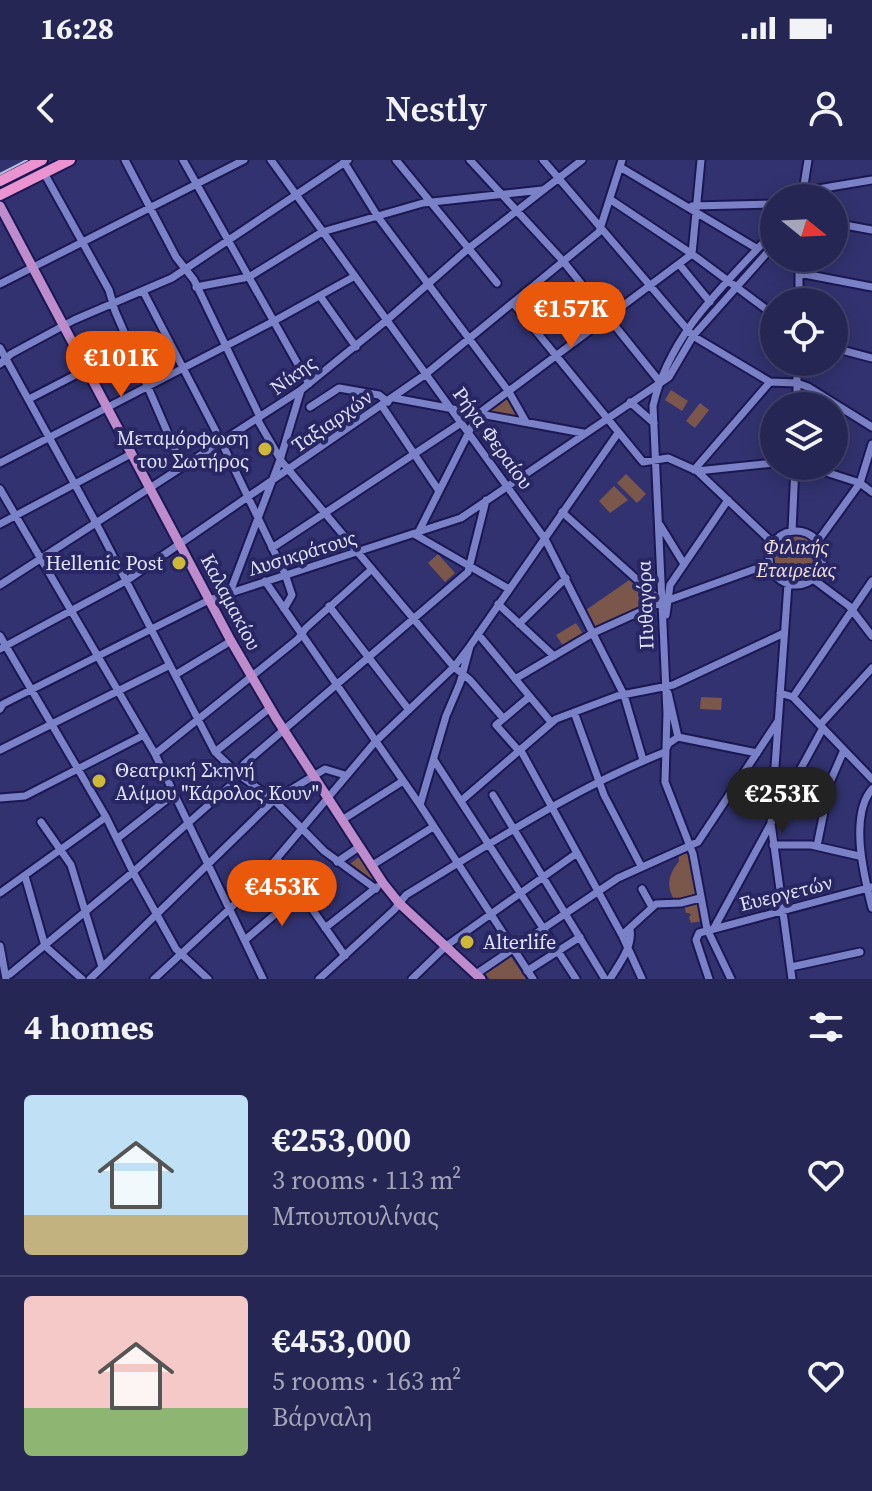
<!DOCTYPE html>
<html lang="en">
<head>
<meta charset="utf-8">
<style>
	:root { --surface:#262654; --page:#2e2e5a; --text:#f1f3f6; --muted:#a4a5b8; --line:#42436b; --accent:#ea580c }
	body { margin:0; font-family:"Source Serif 4",serif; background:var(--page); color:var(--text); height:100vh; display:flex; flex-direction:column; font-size:30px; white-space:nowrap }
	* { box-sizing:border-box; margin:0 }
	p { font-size:26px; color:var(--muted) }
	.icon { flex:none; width:44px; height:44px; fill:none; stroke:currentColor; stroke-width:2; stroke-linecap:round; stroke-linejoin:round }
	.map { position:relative; height:819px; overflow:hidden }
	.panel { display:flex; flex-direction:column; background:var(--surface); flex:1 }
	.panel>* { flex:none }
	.needle { width:52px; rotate:108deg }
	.controls { position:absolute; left:760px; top:24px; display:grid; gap:16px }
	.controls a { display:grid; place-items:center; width:88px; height:88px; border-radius:50%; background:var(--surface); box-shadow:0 4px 20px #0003,0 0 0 2px var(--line); font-size:40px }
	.price { position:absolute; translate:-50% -68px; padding:0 18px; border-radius:28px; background:var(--accent); color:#fff; font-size:26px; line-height:52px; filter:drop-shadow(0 2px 4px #0008) }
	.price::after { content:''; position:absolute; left:50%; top:48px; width:24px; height:18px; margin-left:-12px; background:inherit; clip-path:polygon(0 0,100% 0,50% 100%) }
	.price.active { background:#222; color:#fff }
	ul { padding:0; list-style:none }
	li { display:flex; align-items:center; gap:24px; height:200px; padding:0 24px }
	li+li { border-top:2px solid var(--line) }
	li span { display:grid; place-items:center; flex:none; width:224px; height:160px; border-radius:8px; color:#555 }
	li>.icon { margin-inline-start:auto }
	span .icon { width:96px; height:96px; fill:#fffc; stroke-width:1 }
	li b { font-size:34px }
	h2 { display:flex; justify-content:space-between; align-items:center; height:96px; padding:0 24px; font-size:34px }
	.status { display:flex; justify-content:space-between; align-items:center; height:56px; padding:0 40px; background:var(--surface); direction:ltr }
	.status svg { height:22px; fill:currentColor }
	header { display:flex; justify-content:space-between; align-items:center; height:104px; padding:0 24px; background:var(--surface); font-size:36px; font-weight:600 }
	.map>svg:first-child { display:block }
	.green { fill:#7b564a }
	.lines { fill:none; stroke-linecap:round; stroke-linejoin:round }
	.minor-casing { stroke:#1b1752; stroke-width:11 }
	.major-casing { stroke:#1b1752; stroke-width:13 }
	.highway-casing { stroke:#1b1752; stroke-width:14 }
	.minor { stroke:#7b81c6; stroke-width:7 }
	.major { stroke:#be8ccc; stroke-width:9 }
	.highway { stroke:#eb93d0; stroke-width:10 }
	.tram { stroke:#bbbddd; stroke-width:2 }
	.poi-dot { fill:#ceb837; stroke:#282764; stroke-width:3 }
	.labels { text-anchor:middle; stroke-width:8; stroke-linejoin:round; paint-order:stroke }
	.street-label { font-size:20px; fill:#e2e5fc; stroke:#282764 }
	.poi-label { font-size:20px; fill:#e2e5fc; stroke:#282764; text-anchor:end }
	.park-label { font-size:20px; font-style:italic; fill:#f3e0d9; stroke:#282764 }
</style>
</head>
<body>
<div class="status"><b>16:28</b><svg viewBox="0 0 49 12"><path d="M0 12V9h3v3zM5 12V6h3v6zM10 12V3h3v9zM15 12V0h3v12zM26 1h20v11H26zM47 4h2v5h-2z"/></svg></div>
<header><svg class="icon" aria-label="back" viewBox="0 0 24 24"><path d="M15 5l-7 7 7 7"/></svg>Nestly<svg class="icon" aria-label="person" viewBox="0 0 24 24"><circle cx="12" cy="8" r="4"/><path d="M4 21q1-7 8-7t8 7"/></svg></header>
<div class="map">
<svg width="872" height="819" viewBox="0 0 872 819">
	<rect width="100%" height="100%" fill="#323270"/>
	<path class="green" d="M 671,230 L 688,241 L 682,251 L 665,240 Z
		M 508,237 L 518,252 L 516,256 L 486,252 Z
		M 700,243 L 709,250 L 695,268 L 686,261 Z
		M 626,314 L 646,334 L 637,343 L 617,323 Z
		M 614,326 L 628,340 L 610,353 L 599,341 Z
		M773 398a23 23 0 1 1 46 0a23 23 0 1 1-46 0Z
		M 438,394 L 455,413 L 445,422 L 428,403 Z
		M 632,418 L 654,442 L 594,469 L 586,450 Z
		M 576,463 L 583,474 L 563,486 L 556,475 Z
		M 701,537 L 722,538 L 721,550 L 700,549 Z
		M 687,690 L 698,736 L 675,741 C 665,726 669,714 679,701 L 678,694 Z
		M 360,696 L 375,719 L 371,721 L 349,705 Z
		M 698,740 L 702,761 L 691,763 L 689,757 L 691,755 L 689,753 L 686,753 L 684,744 Z
		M 510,795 L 526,819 L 490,819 L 485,814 Z"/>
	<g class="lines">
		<defs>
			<path id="minor" d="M 125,0 L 176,97 L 194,120 L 260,257
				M 183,0 L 309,224
				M 271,0 L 545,379 L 624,535 L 643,600
				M 396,0 L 497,123
				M 470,0 L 563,101 L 660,222
				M 543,0 L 693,176 L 770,222 L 797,223 L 808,227 L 872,267
				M 344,2 L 378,57 L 509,232 L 526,262
				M 620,7 L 756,88
				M 44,13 L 109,130 L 115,151 L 182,306
				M 802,38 L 808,0
				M 805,38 L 818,29 L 872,20
				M 611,40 L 692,94 L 774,155
				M 692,46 L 774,44
				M 834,63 L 872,70
				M 692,94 L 701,0
				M 679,104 L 710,142
				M 799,113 L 872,127
				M 0,124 L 244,0
				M 196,127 L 249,117 L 322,72 L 423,43 L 542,30
				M 143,131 L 221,281 L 285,414 L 292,435 L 284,449
				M 320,136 L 356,187
				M 799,142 L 799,98
				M 513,143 L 643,302 L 668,298 L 697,311 L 773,383
				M 0,188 L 96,363 L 215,592 L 238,614 L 274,640 L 324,691 L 376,729
				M 834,188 L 872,198
				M 0,204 L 11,194 L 74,160 L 172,118 L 348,0
				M 394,238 L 583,273
				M 29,239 L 87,209
				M 630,242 L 654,263
				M 382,246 L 439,331
				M 797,246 L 797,202
				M 310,247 L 339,228 L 379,235 L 388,242
				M 257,259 L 282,302 L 454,507 L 470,520 L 503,558
				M 0,303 L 274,161 L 355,116
				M 807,306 L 860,323 L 872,332
				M 694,310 L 770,222
				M 697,311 L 774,303
				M 0,329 L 155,594 L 263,819
				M 562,352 L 662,442
				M 0,364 L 131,294
				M 660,365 L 684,404
				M769 398a27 27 0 1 1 54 0a27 27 0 1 1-54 0Z
				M 419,371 L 478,254 L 692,94
				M 792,371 L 795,306
				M 414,374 L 509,429
				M 818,381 L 860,323 L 872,284
				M 272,388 L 461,263
				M 813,419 L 849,446 L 872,476
				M 265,421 L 420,645 L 533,819
				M 788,424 L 771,663 L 792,819
				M 0,425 L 301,230 L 387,160 L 469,88 L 582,0
				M 230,432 L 280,300 L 301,230
				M 498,444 L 554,496
				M 329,446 L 409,550
				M 666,455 L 670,425 L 728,340
				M 519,464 L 566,418
				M 478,474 L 551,562
				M 0,476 L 106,657 L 133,712 L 176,789 L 208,819
				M 0,489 L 126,421 L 426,214 L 599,72 L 622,0
				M 175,515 L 231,481
				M 515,519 L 593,473 L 655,445 L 769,404
				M 668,533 L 678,577
				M 780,533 L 793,537 L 872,619
				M 793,537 L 872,421
				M 0,549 L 3,544 L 209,440 L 461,358 L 669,217 L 693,176 L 773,86 L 773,81 L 770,76
				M 574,552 L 604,635 L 641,706
				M 820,565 L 872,508
				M 520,589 L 622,775 L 642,819
				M 0,590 L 170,505
				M 519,591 L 496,565 L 529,537
				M 215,592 L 270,548
				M 155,594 L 298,479 L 306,468 L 372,409
				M 434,600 L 576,819
				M 872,629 C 849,656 864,716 872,748
				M 493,635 L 605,819
				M 0,638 L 25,636 L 144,575
				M 461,641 L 556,559 L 617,536 L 673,525 L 784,473
				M 420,645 L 446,556 L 460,523 L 470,486 L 618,273
				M 342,660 L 403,621
				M 41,662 L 71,705 L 102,807
				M 118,678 L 174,634
				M 773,685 L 811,685 L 859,696
				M 817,686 L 830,622 L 844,590
				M 277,699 L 345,796
				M 337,702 L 359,687
				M 371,706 L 433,667
				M 25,716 L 45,786 L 82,819
				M 642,729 L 652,747
				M 0,733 L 106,657
				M 325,768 L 377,727
				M 714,768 L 823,568
				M 622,775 L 656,744 L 681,743 L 700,738
				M 245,780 L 300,733
				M 0,786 L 6,819
				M 791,807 L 860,792
				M 527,811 L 580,777
				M 10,814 L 133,712 L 231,625 L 244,604 L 468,412 L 486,340
				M 476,814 L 618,718 L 698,682 L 778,561
				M 90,819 L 274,640 L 325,609 L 345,615
				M 154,819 L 251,729 L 375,582 L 454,507 L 470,486
				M 319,819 L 394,750 L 406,735 C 490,684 574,628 665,592 L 668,584 L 678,577 L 757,593
				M 412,819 L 446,786 L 577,693
				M 610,819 C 619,804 633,787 630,769
				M 709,819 L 696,780 L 699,773 L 872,727
				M 731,819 L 707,769 L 693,694 L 665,622 L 667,553 L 653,246 C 670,172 725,125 774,71"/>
			<path id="major" d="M 0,46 L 231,481 L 276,558 L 383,723 L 399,743 L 481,819"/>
			<path id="highway" d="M 0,21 L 42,0
				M 0,35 L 70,0"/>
		</defs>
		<use href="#minor" class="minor-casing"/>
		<use href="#major" class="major-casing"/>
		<use href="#highway" class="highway-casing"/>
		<use href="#minor" class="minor"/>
		<use href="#major" class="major"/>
		<use href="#highway" class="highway"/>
		<path class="tram" d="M 0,14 L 27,0"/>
	</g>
	<g class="poi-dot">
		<circle cx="265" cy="289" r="8"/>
		<circle cx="179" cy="403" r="8"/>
		<circle cx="99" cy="621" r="8"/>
		<circle cx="467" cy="782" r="8"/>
	</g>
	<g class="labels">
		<g class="street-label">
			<text transform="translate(293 215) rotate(-36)" y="7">Νίκης</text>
			<text transform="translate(332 261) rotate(-35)" y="7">Ταξιαρχών</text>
			<text transform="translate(493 278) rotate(54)" y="7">Ρήγα Φεραίου</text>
			<text transform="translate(302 393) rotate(-17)" y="7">Λυσικράτους</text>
			<text transform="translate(231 442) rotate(62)" y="7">Καλαμακίου</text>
			<text transform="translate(645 445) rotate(-92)" y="7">Πυθαγόρα</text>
			<text transform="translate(786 733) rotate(-14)" y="7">Ευεργετών</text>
		</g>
		<g class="poi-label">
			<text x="249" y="285">Μεταμόρφωση<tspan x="249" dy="23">του Σωτήρος</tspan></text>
			<text x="163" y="410">Hellenic Post</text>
			<text x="115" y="617" text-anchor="start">Θεατρική Σκηνή<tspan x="115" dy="23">Αλίμου "Κάρολος Κουν"</tspan></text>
			<text x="483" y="789" text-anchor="start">Alterlife</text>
		</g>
		<g class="park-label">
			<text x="796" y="394">Φιλικής<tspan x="796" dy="23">Εταιρείας</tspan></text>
		</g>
	</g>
</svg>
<div class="controls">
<a><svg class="needle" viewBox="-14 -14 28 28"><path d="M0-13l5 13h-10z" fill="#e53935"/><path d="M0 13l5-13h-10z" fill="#a4a5b8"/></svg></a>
<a><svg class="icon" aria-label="locate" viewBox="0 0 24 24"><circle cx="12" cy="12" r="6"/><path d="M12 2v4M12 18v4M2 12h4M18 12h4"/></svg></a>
<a><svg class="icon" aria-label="layers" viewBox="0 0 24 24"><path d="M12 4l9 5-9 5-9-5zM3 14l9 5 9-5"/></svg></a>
</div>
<b class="price" style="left:571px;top:190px">€157K</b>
<b class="price" style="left:121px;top:239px">€101K</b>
<b class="price active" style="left:782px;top:675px">€253K</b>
<b class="price" style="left:282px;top:768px">€453K</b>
</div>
<section class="panel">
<h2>4 homes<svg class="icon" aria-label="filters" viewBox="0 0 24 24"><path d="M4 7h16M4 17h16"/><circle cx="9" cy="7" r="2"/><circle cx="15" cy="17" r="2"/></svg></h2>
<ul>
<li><span style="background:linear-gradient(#bfe0f5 75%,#c2b280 0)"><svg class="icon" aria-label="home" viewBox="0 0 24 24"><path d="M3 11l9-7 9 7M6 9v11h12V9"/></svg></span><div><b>€253,000</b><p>3 rooms · 113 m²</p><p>Μπουπουλίνας</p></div><svg class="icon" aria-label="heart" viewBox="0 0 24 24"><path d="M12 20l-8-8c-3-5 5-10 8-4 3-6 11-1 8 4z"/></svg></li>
<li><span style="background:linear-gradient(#f6c9c9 70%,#8fb573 0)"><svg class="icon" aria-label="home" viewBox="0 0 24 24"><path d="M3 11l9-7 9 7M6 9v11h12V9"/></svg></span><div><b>€453,000</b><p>5 rooms · 163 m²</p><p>Βάρναλη</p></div><svg class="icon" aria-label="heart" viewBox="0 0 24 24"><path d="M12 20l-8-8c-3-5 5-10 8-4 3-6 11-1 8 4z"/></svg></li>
</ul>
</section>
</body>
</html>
